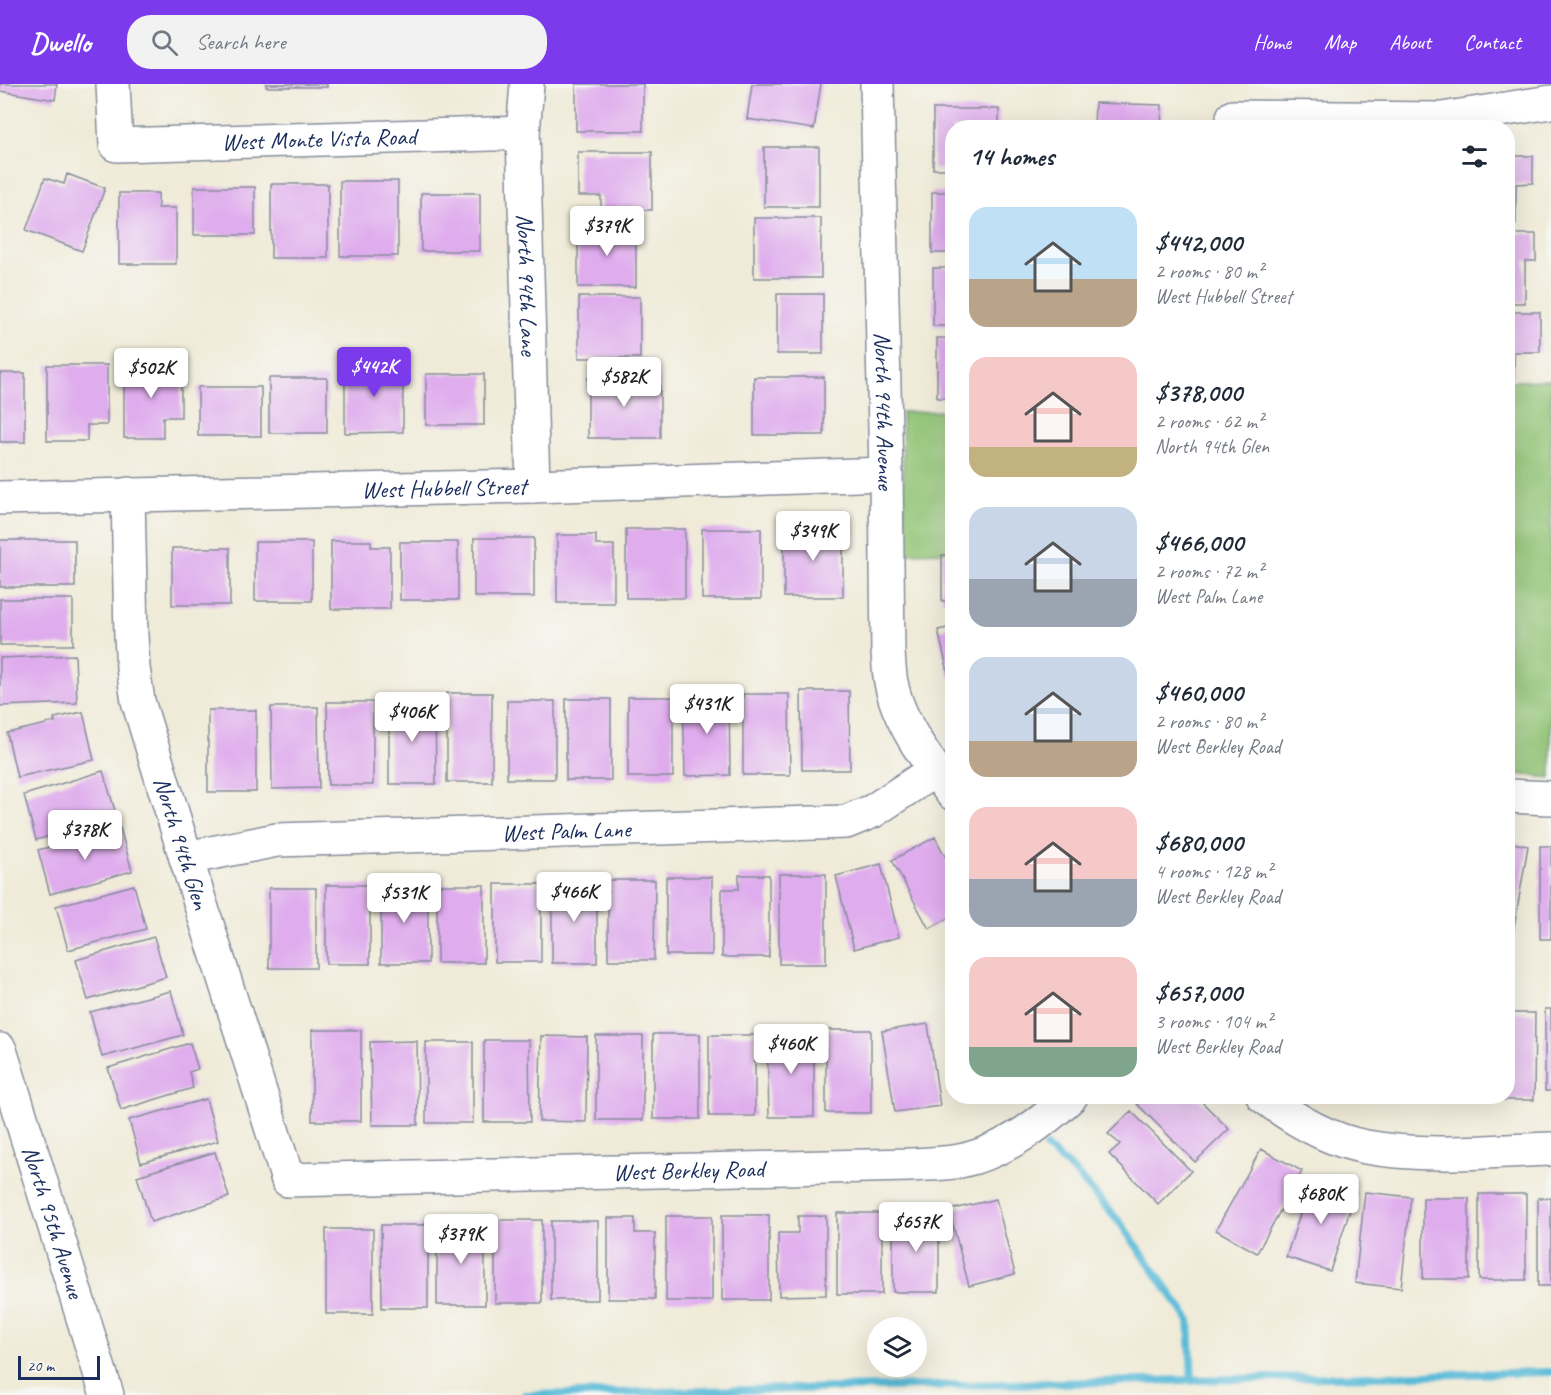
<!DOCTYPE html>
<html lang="en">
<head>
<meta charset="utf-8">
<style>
	:root { --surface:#fff; --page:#f2f2f3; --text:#1f2937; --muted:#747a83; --accent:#7c3aed }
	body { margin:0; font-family:Caveat,sans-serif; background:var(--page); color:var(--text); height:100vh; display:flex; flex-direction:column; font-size:22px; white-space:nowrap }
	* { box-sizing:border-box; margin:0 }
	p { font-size:20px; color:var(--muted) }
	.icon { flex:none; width:33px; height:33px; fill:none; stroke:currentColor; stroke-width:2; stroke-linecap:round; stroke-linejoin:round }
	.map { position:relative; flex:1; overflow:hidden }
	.panel { position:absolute; left:945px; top:36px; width:570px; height:984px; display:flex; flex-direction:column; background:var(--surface); border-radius:24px; box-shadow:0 6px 24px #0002 }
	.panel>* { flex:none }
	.controls { position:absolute; left:867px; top:1233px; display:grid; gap:12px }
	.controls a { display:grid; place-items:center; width:60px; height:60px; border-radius:50%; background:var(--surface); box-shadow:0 6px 24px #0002; font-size:30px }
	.scale { position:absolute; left:18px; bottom:15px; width:82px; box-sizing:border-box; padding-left:6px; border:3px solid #1b2f5e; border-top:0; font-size:16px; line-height:21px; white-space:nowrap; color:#1b2f5e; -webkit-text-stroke:4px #f6f6f2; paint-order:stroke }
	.price { position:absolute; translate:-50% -51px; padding:0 14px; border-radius:6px; background:#fff; color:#222; font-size:20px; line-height:39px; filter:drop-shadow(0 2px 3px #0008) }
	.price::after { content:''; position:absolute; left:50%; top:36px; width:18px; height:14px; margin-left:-9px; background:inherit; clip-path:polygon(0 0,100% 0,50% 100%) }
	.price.active { background:var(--accent); color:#fff }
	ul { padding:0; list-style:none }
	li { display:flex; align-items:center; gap:18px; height:150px; padding:0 24px }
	li span { display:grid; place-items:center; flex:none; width:168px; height:120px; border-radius:18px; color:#555 }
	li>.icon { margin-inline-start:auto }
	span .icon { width:72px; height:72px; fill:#fffc; stroke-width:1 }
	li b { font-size:26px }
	h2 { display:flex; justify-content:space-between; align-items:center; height:72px; padding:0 24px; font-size:26px }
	header { display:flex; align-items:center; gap:36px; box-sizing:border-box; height:84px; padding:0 30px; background:var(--accent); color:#fff }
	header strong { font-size:28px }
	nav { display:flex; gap:33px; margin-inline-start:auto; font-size:21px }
	.search { width:420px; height:54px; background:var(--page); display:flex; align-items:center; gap:15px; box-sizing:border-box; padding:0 21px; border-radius:24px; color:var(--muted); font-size:22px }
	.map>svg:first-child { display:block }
	.green { fill:#91c374; stroke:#567969; stroke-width:1.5 }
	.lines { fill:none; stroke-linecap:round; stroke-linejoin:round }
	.stream { stroke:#5abbd8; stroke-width:8 }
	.building { fill:#dfaced }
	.minor-casing { stroke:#868d9b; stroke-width:36 }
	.minor { stroke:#fff; stroke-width:33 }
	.labels { text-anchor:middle; stroke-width:4.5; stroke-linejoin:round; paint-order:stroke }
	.street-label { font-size:24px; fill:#1b2f5e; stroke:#f6f6f2 }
</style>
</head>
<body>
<header>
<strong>Dwello</strong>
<div class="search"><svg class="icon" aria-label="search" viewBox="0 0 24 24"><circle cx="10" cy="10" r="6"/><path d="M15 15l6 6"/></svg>Search here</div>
<nav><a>Home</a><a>Map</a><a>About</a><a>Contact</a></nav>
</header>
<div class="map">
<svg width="1551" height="1311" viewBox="0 0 1551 1311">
	<rect width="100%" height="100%" fill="#f6f6f2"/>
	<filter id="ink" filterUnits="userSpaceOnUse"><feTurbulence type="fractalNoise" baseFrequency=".0167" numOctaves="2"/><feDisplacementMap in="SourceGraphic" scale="12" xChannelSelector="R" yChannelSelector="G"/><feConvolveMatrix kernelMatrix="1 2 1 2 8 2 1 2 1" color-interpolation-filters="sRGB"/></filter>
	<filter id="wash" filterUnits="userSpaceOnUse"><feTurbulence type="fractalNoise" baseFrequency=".008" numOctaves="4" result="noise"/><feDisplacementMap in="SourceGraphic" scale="24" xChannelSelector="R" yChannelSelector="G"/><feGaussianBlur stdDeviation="1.35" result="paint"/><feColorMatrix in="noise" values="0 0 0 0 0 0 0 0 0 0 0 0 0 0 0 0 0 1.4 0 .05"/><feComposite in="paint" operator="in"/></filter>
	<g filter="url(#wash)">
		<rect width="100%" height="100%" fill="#f0ebd8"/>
		<path class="green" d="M 1551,296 L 1551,694 L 1508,689 L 1508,297 Z
			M 952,327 L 952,468 L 905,469 L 902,328 Z"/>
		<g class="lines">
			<path class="stream" d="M 1046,1063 L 1075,1088 L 1121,1140 L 1189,1236 L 1192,1297
				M 525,1311 L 1551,1288"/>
		</g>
		<g id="blocks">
			<path class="building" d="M 0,0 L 57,0 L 55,16 L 0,7 Z
				M 266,0 L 327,0 L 327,3 L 266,3 Z
				M 576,0 L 643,0 L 643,47 L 576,47 Z
				M 752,0 L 821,0 L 814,45 L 747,35 Z
				M 1095,19 L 1162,21 L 1161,44 L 1094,44 Z
				M 933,25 L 999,25 L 999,44 L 952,44 L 952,85 L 933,85 Z
				M 764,63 L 819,63 L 819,123 L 764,123 Z
				M 578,68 L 652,68 L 652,126 L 601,126 L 601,112 L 578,112 Z
				M 1508,72 L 1533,72 L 1533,99 L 1516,100 L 1516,140 L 1508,140 Z
				M 67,90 L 105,104 L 82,167 L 26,146 L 45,94 L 64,100 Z
				M 340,97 L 398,97 L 398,172 L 340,172 Z
				M 271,100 L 328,100 L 328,174 L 271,174 Z
				M 194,103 L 255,103 L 255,151 L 194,151 Z
				M 932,108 L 952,108 L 952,169 L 932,169 Z
				M 119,109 L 158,109 L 158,124 L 176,124 L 176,180 L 119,180 Z
				M 421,109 L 480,109 L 480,167 L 421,167 Z
				M 754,134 L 821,134 L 821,194 L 754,194 Z
				M 578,143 L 636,143 L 636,203 L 578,203 Z
				M 1508,150 L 1536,150 L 1536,177 L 1525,177 L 1525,219 L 1508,219 Z
				M 933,184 L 952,184 L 952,242 L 933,242 Z
				M 777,210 L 823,210 L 823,270 L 777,270 Z
				M 579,213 L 640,213 L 640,274 L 579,274 Z
				M 1508,228 L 1540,228 L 1540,268 L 1514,268 L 1514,292 L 1508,292 Z
				M 937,254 L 952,254 L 952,314 L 937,314 Z
				M 403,278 L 403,348 L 345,349 L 345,279 Z
				M 47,281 L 107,281 L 107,341 L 87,341 L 87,357 L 47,357 Z
				M 124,281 L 181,281 L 181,333 L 163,333 L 163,354 L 124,354 Z
				M 0,289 L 25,289 L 25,358 L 0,358 Z
				M 426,290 L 484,290 L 484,341 L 426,341 Z
				M 754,293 L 824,293 L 824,351 L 754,351 Z
				M 269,294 L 327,294 L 327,349 L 269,349 Z
				M 588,294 L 660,294 L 660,354 L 588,354 Z
				M 198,303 L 261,303 L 261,352 L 198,352 Z
				M 784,444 L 843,444 L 843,513 L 784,513 Z
				M 626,445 L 685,445 L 685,514 L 626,514 Z
				M 702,445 L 761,445 L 761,515 L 702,515 Z
				M 557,451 L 596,451 L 596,461 L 614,461 L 614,519 L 557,519 Z
				M 474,454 L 534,454 L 534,513 L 474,513 Z
				M 0,456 L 75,456 L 75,503 L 0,503 Z
				M 331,457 L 371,457 L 371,463 L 390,463 L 390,525 L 331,525 Z
				M 255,458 L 312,458 L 312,517 L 255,517 Z
				M 400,458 L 458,458 L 458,516 L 400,516 Z
				M 172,464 L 230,464 L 230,521 L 172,521 Z
				M 942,471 L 952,471 L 952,517 L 942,517 Z
				M 0,515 L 73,515 L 73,561 L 0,561 Z
				M 952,543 L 952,592 L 949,593 L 938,546 Z
				M 75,571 L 77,619 L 0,622 L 0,574 Z
				M 801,607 L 849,607 L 850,686 L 802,686 Z
				M 447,609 L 492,609 L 492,698 L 447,698 Z
				M 743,610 L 789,610 L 790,691 L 743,691 Z
				M 729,611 L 730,691 L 685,692 L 683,612 Z
				M 628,613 L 673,613 L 673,693 L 628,693 Z
				M 566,615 L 611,615 L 611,696 L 566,696 Z
				M 507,617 L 555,617 L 555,695 L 507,695 Z
				M 327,618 L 373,618 L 373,701 L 328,701 Z
				M 435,618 L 436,700 L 389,700 L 389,619 Z
				M 271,623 L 318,623 L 319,704 L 272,705 Z
				M 208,626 L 256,626 L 256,708 L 208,708 Z
				M 83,628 L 94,676 L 17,693 L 7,649 L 55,638 L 54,634 Z
				M 103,687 L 117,733 L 36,756 L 24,711 Z
				M 120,744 L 132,787 L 50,810 L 38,766 Z
				M 935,753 L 952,786 L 952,832 L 929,845 L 892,776 Z
				M 1508,758 L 1528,762 L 1513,849 L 1508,848 Z
				M 1540,762 L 1551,762 L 1551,855 L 1540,855 Z
				M 881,780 L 899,853 L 854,865 L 836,792 Z
				M 779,790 L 826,790 L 826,880 L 779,880 Z
				M 739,791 L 769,791 L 769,873 L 722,873 L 722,805 L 739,805 Z
				M 666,793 L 712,793 L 712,871 L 666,871 Z
				M 608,796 L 655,796 L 654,876 L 608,876 Z
				M 552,799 L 597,799 L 597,879 L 552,879 Z
				M 381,800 L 428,800 L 428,879 L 381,879 Z
				M 495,800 L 541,800 L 541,878 L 495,878 Z
				M 134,801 L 146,845 L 68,866 L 56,822 Z
				M 326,801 L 370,801 L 370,880 L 326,880 Z
				M 437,801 L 484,801 L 484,879 L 437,879 Z
				M 269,804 L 316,804 L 316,884 L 269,884 Z
				M 154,853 L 166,893 L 88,916 L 76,876 Z
				M 171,907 L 183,951 L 102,973 L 90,928 Z
				M 1545,925 L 1551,925 L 1551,1007 L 1545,1007 Z
				M 1508,929 L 1535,929 L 1534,1016 L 1491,1016 L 1491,1012 L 1508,1012 Z
				M 928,940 L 940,1022 L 895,1028 L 882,947 Z
				M 312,946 L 361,946 L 361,1037 L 312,1037 Z
				M 826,946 L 871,946 L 871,1029 L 826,1029 Z
				M 653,950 L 700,950 L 700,1035 L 653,1035 Z
				M 767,950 L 814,950 L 814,1033 L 769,1033 Z
				M 709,951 L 755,951 L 755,1032 L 709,1032 Z
				M 541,952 L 587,953 L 586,1038 L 539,1037 Z
				M 596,952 L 643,952 L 643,1036 L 596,1036 Z
				M 484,956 L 529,956 L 530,1038 L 484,1038 Z
				M 417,957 L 418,1041 L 372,1041 L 370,958 Z
				M 426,958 L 473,958 L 473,1039 L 426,1039 Z
				M 190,959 L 198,985 L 189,988 L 193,1004 L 121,1026 L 108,984 Z
				M 1145,1012 L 1196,1012 L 1229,1045 L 1195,1078 L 1137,1020 Z
				M 206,1015 L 218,1057 L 141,1079 L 129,1036 Z
				M 1131,1027 L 1191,1087 L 1158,1120 L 1109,1070 L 1120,1060 L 1108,1050 Z
				M 1261,1065 L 1302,1087 L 1257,1169 L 1216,1146 Z
				M 215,1068 L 229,1113 L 151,1138 L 137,1092 Z
				M 1312,1094 L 1356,1108 L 1330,1187 L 1286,1173 Z
				M 1365,1108 L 1411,1113 L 1401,1204 L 1355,1199 Z
				M 1479,1110 L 1526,1110 L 1526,1196 L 1479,1196 Z
				M 1423,1114 L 1469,1114 L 1469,1195 L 1423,1195 Z
				M 1538,1114 L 1551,1114 L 1551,1202 L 1538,1202 Z
				M 996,1115 L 1015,1190 L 969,1202 L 949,1126 Z
				M 837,1129 L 882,1129 L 882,1210 L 837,1210 Z
				M 893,1130 L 939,1130 L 939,1208 L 893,1208 Z
				M 722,1131 L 769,1131 L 769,1216 L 722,1216 Z
				M 666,1132 L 712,1132 L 712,1217 L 666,1217 Z
				M 798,1132 L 826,1132 L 826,1211 L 779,1212 L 778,1149 L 798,1149 Z
				M 608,1134 L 635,1134 L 635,1149 L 655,1149 L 655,1215 L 608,1215 Z
				M 495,1136 L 542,1136 L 542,1219 L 495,1219 Z
				M 551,1137 L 598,1137 L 598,1216 L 551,1216 Z
				M 381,1141 L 428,1141 L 428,1224 L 382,1224 Z
				M 437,1141 L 485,1141 L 485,1221 L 437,1221 Z
				M 326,1145 L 373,1145 L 373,1230 L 326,1230 Z"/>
		</g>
	</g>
	<g filter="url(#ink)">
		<use href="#blocks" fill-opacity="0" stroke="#868d9b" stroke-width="1.5"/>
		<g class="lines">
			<defs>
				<g id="minor">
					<path id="s1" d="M 113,0 L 116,61 L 523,49"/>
					<path id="s2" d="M 527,0 L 523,49 L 533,402"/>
					<path id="s3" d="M 877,0 L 886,390 L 888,569 C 889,579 889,589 891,598 C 898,638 928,677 952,709"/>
					<path d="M 1233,44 L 1233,33 L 1442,35 L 1551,18"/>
					<path id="s4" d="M 128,410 L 131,552 L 133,584 L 138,617 L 186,774 L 288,1096 L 909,1081 C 926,1080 944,1080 960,1077 C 1003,1068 1039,1042 1071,1012"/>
					<path id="s5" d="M 0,414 L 533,402 L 886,390"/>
					<path d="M 1508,712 L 1551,714"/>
					<path id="s6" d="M 186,774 L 277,756 L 846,738 L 873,727 L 935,686"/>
					<path id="s7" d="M 0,966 L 107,1311"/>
					<path d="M 1263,1012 C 1293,1035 1329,1056 1366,1063 C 1427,1074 1490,1067 1551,1065"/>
				</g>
			</defs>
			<use href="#minor" class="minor-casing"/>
			<use href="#minor" class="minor"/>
		</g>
	</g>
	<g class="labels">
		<g class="street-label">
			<text dy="8" stroke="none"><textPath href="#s1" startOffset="264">West Monte Vista Road</textPath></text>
			<text dy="8" stroke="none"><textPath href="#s2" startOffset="201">North 94th Lane</textPath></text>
			<text dy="8" stroke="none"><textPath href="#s3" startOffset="327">North 94th Avenue</textPath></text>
			<text dy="8" stroke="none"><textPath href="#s5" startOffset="444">West Hubbell Street</textPath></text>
			<text dy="8" stroke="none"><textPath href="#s6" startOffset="382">West Palm Lane</textPath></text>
			<text dy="8" stroke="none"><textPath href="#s4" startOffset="356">North 94th Glen</textPath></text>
			<text dy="8" stroke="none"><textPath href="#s4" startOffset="1110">West Berkley Road</textPath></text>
			<text dy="8" stroke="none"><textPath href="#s7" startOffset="180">North 95th Avenue</textPath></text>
		</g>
	</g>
</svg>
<div class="controls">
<a><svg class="icon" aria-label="layers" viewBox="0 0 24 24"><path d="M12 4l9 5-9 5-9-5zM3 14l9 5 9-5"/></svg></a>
</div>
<div class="scale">20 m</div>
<b class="price" style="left:607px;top:173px">$379K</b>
<b class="price active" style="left:374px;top:314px">$442K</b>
<b class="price" style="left:151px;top:315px">$502K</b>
<b class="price" style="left:624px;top:324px">$582K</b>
<b class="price" style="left:813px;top:478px">$349K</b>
<b class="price" style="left:707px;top:651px">$431K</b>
<b class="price" style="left:412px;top:659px">$406K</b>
<b class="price" style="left:85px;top:777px">$378K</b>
<b class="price" style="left:574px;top:839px">$466K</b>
<b class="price" style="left:404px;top:840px">$531K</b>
<b class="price" style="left:791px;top:991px">$460K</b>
<b class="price" style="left:1321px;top:1141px">$680K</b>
<b class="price" style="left:916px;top:1169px">$657K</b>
<b class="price" style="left:461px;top:1181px">$379K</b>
<section class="panel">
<h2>14 homes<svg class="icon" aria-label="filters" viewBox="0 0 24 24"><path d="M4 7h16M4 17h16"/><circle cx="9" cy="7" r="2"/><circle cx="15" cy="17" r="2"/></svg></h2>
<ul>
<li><span style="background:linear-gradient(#bfe0f5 60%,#b9a48a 0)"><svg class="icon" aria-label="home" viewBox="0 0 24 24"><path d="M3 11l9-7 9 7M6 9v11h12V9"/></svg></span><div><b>$442,000</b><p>2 rooms · 80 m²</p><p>West Hubbell Street</p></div></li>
<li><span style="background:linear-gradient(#f6c9c9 75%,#c2b280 0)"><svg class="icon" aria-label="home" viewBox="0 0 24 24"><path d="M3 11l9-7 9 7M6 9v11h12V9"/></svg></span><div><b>$378,000</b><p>2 rooms · 62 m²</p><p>North 94th Glen</p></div></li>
<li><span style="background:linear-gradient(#c9d6e8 60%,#9aa5b1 0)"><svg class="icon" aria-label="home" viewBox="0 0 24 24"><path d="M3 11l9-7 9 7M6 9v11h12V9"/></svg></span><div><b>$466,000</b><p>2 rooms · 72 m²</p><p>West Palm Lane</p></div></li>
<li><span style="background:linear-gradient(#c9d6e8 70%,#b9a48a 0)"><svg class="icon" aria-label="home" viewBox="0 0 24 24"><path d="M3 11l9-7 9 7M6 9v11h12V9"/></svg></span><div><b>$460,000</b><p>2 rooms · 80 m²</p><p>West Berkley Road</p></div></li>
<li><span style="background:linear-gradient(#f6c9c9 60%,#9aa5b1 0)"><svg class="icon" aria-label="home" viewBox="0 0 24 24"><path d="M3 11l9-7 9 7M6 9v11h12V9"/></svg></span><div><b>$680,000</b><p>4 rooms · 128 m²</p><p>West Berkley Road</p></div></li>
<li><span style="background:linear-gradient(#f6c9c9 75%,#7fa58c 0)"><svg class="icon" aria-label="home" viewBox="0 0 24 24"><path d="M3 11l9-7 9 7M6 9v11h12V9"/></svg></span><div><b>$657,000</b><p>3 rooms · 104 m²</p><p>West Berkley Road</p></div></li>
</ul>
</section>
</div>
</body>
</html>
